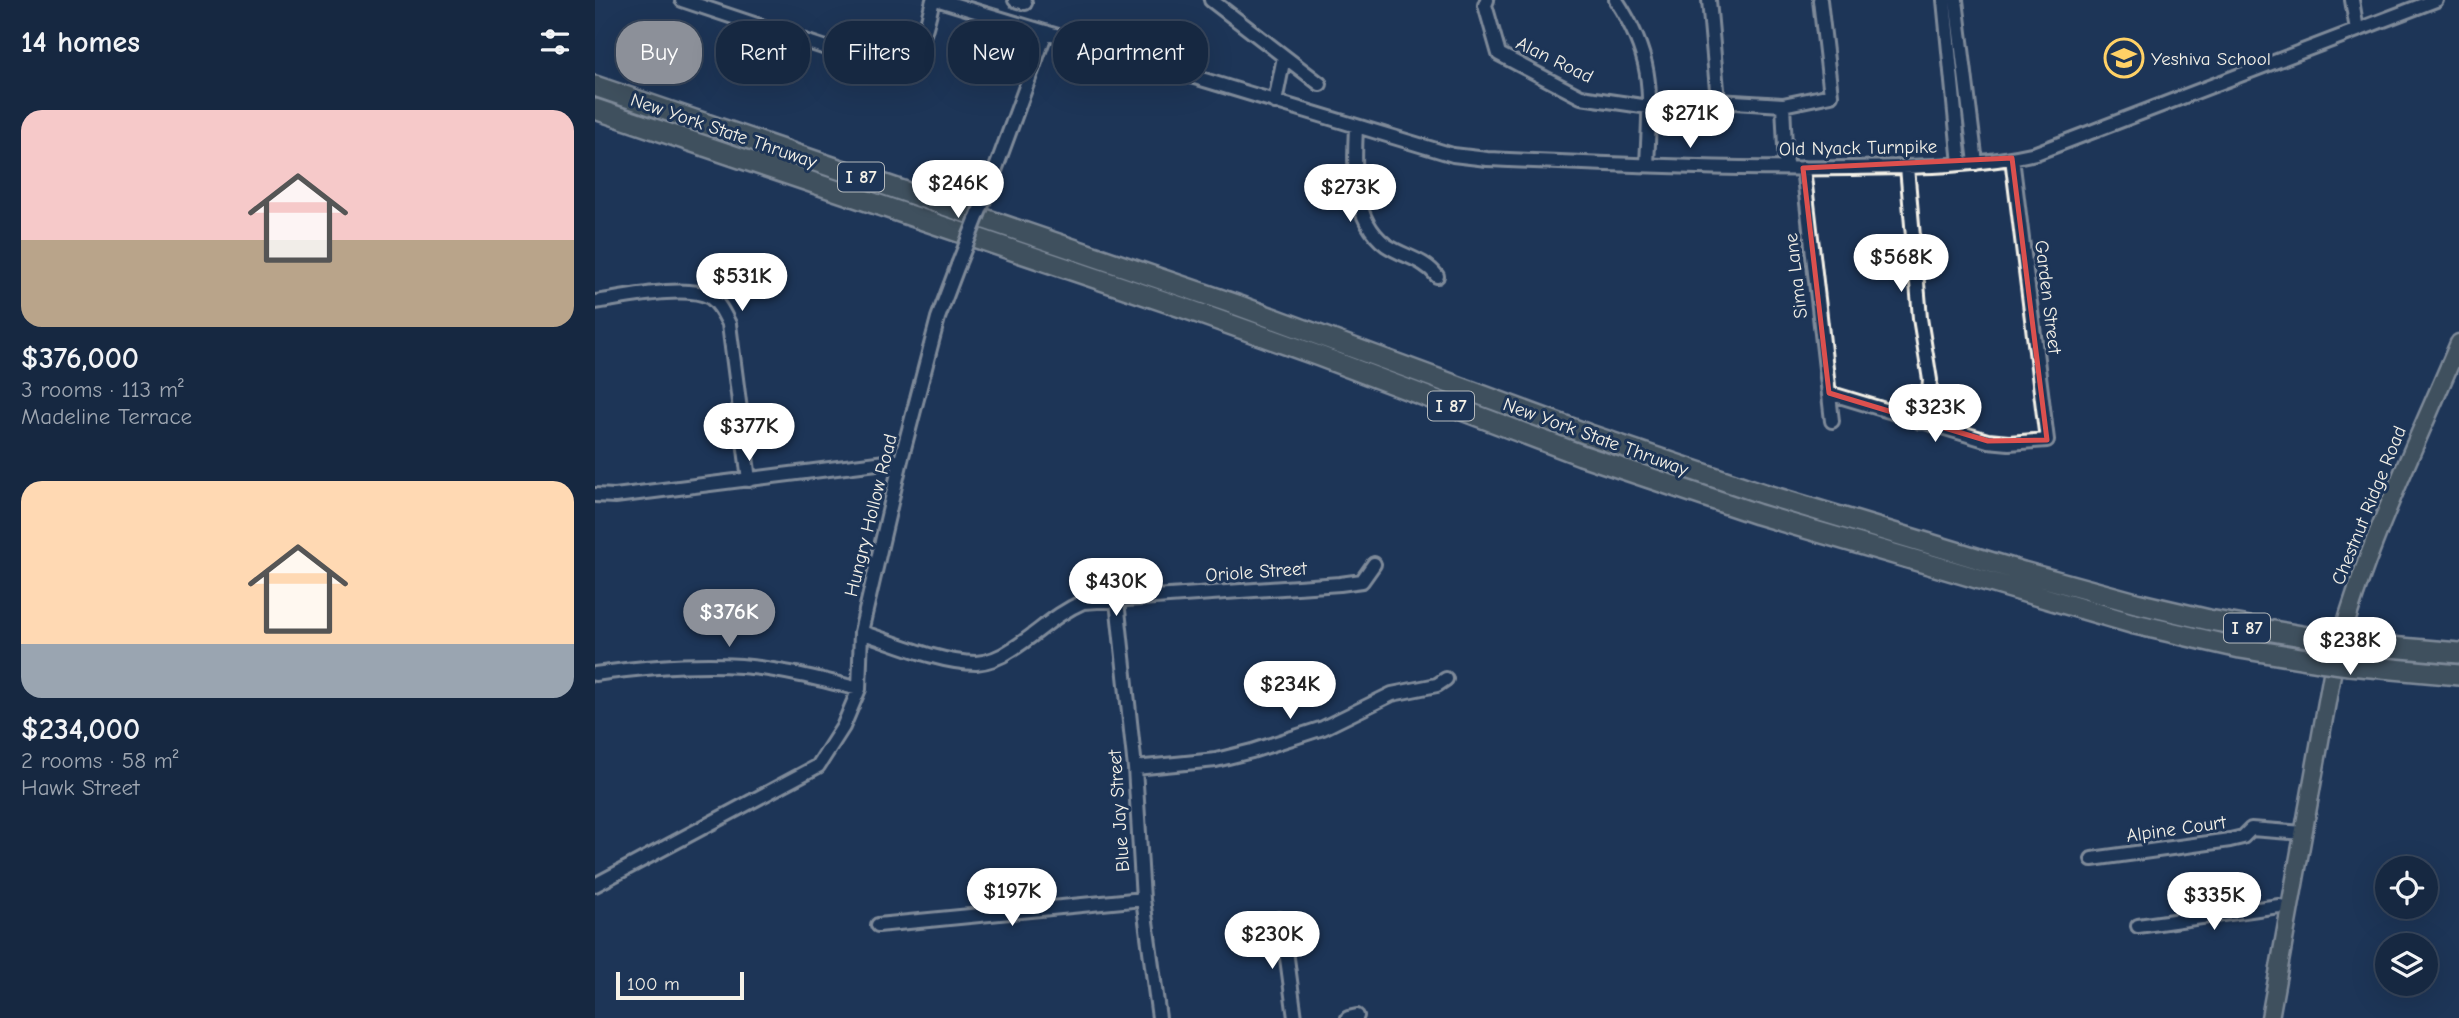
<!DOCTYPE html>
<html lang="en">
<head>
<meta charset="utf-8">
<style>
	:root { --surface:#162841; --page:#23344c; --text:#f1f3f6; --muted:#9ea6b1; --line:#35445a; --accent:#8c9099 }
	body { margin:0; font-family:"Comic Neue",sans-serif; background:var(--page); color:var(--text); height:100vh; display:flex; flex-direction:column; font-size:26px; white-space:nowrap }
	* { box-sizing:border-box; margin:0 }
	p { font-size:23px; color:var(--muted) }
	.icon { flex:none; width:38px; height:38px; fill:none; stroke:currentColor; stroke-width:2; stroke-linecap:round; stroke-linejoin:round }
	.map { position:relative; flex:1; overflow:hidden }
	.side { display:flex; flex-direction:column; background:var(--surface); width:595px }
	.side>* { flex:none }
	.hud { position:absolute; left:21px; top:21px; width:665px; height:63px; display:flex; gap:14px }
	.tools { position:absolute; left:1780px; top:856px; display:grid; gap:14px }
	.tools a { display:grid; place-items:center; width:63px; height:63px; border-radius:50%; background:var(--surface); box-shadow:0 7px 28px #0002,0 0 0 2px var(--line); font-size:35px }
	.scale { position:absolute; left:21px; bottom:18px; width:128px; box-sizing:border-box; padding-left:7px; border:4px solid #f4f1e8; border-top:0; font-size:19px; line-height:24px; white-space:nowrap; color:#f4f1e8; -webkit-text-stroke:5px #1d3557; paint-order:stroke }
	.price { position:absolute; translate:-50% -60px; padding:0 16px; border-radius:24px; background:#fff; color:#222; font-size:23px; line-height:46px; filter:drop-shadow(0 2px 4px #0008) }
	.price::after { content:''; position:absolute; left:50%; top:42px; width:21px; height:16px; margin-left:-10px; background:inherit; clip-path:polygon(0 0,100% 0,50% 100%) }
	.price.active { background:var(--accent); color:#fff }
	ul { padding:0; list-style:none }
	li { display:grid; align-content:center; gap:14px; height:371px; padding:0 21px }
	li span { display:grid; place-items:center; height:217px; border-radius:21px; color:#555 }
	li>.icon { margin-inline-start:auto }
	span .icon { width:126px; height:126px; fill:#fffc; stroke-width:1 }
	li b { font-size:30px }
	h2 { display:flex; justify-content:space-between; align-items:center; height:84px; padding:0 21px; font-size:30px }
	.chip { padding:0 24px; border-radius:28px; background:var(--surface); box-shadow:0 7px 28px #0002,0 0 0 2px var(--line); font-size:24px; line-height:63px }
	.chip.active { background:var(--accent); color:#fff }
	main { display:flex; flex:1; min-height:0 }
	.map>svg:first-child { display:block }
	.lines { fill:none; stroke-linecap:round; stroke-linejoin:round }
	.minor-casing { stroke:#f4f1e8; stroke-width:18 }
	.major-casing { stroke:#f4f1e8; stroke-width:21 }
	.highway-casing { stroke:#f4f1e8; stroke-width:24 }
	.minor { stroke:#1d3557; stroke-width:12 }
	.major { stroke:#697266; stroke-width:16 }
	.highway { stroke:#697266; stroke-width:19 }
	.minor-bridge-casing { stroke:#f4f1e8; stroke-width:18; stroke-linecap:butt }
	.highway-bridge-casing { stroke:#f4f1e8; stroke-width:24; stroke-linecap:butt }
	.minor-bridge { stroke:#1d3557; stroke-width:12 }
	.highway-bridge { stroke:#697266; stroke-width:19 }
	.marked { fill:none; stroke:#dc504e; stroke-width:5; stroke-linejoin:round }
	.labels { text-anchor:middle; stroke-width:6; stroke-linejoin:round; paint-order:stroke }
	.shield { fill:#1d3557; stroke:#b4b9bc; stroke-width:2 }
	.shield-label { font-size:18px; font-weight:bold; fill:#f4f1e8 }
	.poi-label { font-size:19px; fill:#f4f1e8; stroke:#1d3557; text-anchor:start }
	.street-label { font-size:19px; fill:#f4f1e8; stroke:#1d3557 }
</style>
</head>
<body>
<main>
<section class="side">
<h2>14 homes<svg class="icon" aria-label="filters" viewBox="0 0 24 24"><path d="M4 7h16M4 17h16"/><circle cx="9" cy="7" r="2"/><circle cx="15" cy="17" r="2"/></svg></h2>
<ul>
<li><span style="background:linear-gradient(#f6c9c9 60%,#b9a48a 0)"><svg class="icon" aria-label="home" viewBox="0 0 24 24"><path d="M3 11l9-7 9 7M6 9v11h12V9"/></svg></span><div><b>$376,000</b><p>3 rooms · 113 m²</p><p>Madeline Terrace</p></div></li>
<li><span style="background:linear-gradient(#ffd9b3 75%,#9aa5b1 0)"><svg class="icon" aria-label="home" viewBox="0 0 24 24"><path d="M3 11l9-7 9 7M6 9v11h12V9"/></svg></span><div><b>$234,000</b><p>2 rooms · 58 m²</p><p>Hawk Street</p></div></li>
</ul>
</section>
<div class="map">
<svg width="1864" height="1018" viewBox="0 0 1864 1018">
	<rect width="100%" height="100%" fill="#1d3557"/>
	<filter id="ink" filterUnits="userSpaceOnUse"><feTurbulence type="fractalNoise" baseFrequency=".0143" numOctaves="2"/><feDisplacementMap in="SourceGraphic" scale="14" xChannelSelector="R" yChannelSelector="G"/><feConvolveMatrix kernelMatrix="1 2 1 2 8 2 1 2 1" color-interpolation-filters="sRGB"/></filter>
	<g filter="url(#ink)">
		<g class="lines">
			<defs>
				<path id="minor" d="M 87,0 L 270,61 C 325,70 326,47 338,0
					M 344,0 L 858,155 L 892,159 C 1013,164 1134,170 1255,168 C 1317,167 1380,167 1441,153 L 1841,0
					M 420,0 L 430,3
					M 616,0 L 725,84
					M 892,0 L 890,5 L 904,54 L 986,97 L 1054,107
					M 1021,0 C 1061,61 1055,95 1052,165
					M 1114,0 L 1123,101 L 1188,105 L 1236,95 L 1225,0
					M 1349,0 L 1365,164
					M 1361,0 L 1381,163
					M 1757,0 L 1762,30
					M 680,102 L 689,57
					M 1188,105 L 1191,168
					M 761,127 C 759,167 756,219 791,245 C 809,257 829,259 842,276
					M 1312,167 L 1325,318 L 1335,380 L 1334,393 L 1325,422
					M 1208,168 L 1237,421
					M 394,187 L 451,32
					M 0,302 C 29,298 91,284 115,297 C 124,303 129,314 134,324 L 154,480
					M 1234,393 L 1393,441 L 1414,443 L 1452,440 L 1417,158
					M 0,495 L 20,496 L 306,460
					M 522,601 L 540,768 L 548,899 L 564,1018
					M 266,632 C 300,643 345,663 381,663 C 393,662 406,657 416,650 C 441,635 460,614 488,602 L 745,584 L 767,581 L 779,564
					M 0,674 C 49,667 97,663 146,666 C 186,669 225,679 264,689
					M 540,768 L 621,760 L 657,751 L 728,728 L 797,694 L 842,685 L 851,679
					M 1497,859 L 1635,840 L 1648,837 L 1656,829 L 1709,833
					M 0,885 L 223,766 L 248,727 L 264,689 L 266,632 L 306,460 L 343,318 L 363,265
					M 684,919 L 690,943 L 700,1018
					M 283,925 L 548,899
					M 1543,926 L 1684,906 L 1695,908
					M 753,1018 L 762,1016"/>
				<path id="major" d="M 1675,1018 L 1737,674 C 1764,560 1818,452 1864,343"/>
				<path id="highway" d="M 0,86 L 642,305 L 992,434 L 1169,494 L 1428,572 L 1541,603 L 1614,620 L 1730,640
					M 0,109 L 592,309 L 724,356 L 986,455 L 1162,514 L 1536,623 L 1645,648 L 1724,661
					M 1760,644 L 1864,653
					M 1754,665 L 1864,675"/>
			</defs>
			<use href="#minor" class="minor-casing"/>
			<use href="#major" class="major-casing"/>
			<use href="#highway" class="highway-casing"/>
			<use href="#minor" class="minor"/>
			<use href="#major" class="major"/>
			<use href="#highway" class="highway"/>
			<defs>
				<path id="minor-bridge" d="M 363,265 L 394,187"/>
				<path id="highway-bridge" d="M 1730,640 L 1760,644
					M 1724,661 L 1754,665"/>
			</defs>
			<use href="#minor-bridge" class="minor-bridge-casing"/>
			<use href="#highway-bridge" class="highway-bridge-casing"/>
			<use href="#minor-bridge" class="minor-bridge"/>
			<use href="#highway-bridge" class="highway-bridge"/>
		</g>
	</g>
	<path d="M0 0H1864V1018H0ZM 1417,158 L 1452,440 L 1393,441 L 1234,393 L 1208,168 Z" fill="#1d3557" fill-opacity=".55" fill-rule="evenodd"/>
	<path class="marked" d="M 1417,158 L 1452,440 L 1393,441 L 1234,393 L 1208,168 Z"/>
	<defs>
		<symbol id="school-ring" viewBox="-11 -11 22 22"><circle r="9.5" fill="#1d3557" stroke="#ffd166" stroke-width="1.5"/><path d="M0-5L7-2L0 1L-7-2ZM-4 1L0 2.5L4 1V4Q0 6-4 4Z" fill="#ffd166"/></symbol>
	</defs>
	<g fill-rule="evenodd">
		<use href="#school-ring" x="1507" y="36" width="44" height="44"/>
	</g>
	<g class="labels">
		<g class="shield">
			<rect x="243" y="162.5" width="46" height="29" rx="5"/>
			<rect x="833" y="391.5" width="46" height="29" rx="5"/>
			<rect x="1629" y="613.5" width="46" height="29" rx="5"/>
		</g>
		<g class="shield-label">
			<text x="266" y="183">I 87</text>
			<text x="856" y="412">I 87</text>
			<text x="1652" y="634">I 87</text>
		</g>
		<g class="poi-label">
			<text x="1556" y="65">Yeshiva School</text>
		</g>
		<g class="street-label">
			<text transform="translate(960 59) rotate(26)" y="7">Alan Road</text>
			<text transform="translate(129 130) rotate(19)" y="7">New York State Thruway</text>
			<text transform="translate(1263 147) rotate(-1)" y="7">Old Nyack Turnpike</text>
			<text transform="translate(1200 276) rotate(-97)" y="7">Sima Lane</text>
			<text transform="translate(1454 297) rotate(83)" y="7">Garden Street</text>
			<text transform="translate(1001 436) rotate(20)" y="7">New York State Thruway</text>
			<text transform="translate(1773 505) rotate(-68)" y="7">Chestnut Ridge Road</text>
			<text transform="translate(275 515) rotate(-76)" y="7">Hungry Hollow Road</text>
			<text transform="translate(661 571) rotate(-4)" y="7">Oriole Street</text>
			<text transform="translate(523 811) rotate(-94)" y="7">Blue Jay Street</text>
			<text transform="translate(1581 828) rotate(-8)" y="7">Alpine Court</text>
		</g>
	</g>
</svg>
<div class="tools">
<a><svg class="icon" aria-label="locate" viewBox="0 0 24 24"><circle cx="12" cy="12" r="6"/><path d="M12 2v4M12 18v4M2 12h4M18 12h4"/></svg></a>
<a><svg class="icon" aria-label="layers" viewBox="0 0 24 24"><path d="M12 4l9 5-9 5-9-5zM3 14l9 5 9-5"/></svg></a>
</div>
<div class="scale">100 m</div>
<b class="price" style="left:1095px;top:150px">$271K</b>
<b class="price" style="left:363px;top:220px">$246K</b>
<b class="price" style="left:755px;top:224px">$273K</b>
<b class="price" style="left:1306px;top:294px">$568K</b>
<b class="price" style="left:147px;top:313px">$531K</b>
<b class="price" style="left:1340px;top:444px">$323K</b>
<b class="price" style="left:154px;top:463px">$377K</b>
<b class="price" style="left:521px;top:618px">$430K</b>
<b class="price active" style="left:134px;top:649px">$376K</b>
<b class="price" style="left:1755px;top:677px">$238K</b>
<b class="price" style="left:695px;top:721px">$234K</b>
<b class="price" style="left:417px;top:928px">$197K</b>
<b class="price" style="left:1619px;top:932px">$335K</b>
<b class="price" style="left:677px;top:971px">$230K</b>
<div class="hud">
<a class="chip active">Buy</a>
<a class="chip">Rent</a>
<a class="chip">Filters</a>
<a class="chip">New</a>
<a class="chip">Apartment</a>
</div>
</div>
</main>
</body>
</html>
